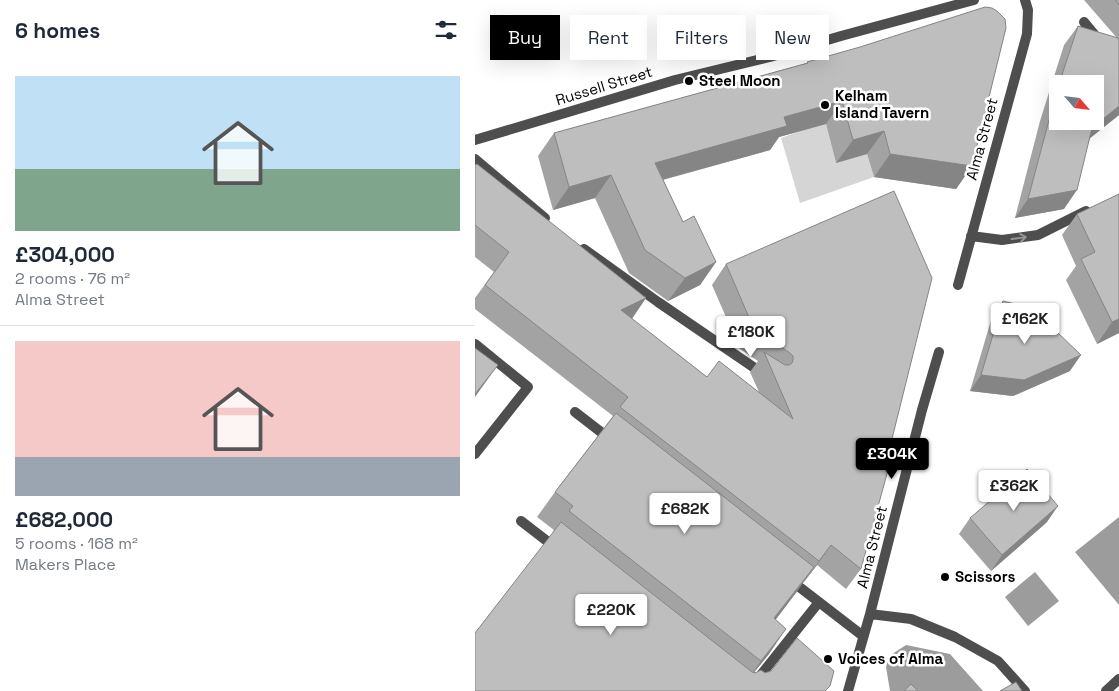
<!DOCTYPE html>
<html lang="en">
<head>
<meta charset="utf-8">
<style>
	:root { --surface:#fff; --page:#f2f2f3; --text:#1f2937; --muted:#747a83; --line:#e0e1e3; --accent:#000 }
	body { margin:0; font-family:"Space Grotesk",sans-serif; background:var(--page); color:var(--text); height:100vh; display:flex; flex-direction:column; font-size:19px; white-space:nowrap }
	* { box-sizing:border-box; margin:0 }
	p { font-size:16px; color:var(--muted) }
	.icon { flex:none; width:28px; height:28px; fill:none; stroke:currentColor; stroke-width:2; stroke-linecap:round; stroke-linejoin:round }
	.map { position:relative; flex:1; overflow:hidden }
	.details { display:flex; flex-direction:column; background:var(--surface); width:475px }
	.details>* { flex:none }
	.hud { position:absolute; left:15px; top:15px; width:475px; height:45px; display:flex; gap:10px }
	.needle { width:32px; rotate:118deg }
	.controls { position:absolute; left:574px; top:75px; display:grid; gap:10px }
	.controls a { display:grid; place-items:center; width:55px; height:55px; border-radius:0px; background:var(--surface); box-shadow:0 5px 20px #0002; font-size:25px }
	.price { position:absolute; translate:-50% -42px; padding:0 11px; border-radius:5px; background:#fff; color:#222; font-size:16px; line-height:32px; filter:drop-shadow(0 1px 2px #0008) }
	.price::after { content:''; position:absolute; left:50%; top:30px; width:15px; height:11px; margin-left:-8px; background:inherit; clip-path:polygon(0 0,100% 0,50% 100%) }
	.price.current { background:var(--accent); color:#fff }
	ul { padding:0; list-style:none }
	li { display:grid; align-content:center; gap:10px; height:265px; padding:0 15px }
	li+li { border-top:1px solid var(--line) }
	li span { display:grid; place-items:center; height:155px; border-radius:0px; color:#555 }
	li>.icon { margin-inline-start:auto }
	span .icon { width:90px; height:90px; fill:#fffc; stroke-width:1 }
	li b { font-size:21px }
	h2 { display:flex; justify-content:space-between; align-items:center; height:60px; padding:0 15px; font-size:21px }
	.tag { padding:0 18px; border-radius:0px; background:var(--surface); box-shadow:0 5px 20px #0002; font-size:18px; line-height:45px }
	.tag.current { background:var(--accent); color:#fff }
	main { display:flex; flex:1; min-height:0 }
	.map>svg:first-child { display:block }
	.green { fill:#d5d5d5 }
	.water { fill:#9c9c9c }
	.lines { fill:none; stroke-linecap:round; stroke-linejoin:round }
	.lane { stroke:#4e4e4e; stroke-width:10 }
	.street { stroke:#4e4e4e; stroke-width:10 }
	.wall { fill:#a3a3a3; fill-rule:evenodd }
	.shaded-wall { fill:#858585 }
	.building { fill:#bebebe; stroke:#858585 }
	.oneway { stroke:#959595 }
	.poi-dot { fill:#000; stroke:#fff; stroke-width:2 }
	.labels { text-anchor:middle; stroke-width:5; stroke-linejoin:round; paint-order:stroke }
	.poi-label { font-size:15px; font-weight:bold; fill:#000; stroke:#fff; text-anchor:start }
	.street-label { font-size:15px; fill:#000; stroke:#fff }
</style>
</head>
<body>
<main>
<section class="details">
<h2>6 homes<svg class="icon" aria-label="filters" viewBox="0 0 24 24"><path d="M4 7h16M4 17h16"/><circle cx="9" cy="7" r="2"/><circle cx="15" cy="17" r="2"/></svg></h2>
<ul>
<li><span style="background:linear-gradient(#bfe0f5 60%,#7fa58c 0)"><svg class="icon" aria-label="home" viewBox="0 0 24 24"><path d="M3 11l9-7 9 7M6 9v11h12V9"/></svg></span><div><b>£304,000</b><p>2 rooms · 76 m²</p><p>Alma Street</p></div></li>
<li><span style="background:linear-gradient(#f6c9c9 75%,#9aa5b1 0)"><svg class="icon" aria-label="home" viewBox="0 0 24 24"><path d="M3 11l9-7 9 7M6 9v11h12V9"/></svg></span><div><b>£682,000</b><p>5 rooms · 168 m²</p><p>Makers Place</p></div></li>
</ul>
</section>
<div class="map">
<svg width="644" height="691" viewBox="0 0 644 691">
	<rect width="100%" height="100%" fill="#fff"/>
	<path class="green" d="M 351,124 L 361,163 L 392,154 L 399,177 L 325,203 L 306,138 L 328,130 Z"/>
	<path class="water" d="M 644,517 L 644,605 L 600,552 Z
		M 560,572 L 584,601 L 553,626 L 530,597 Z
		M 431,645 L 475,654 L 508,691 L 415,691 L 411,667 L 414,656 Z"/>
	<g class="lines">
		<path class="lane" d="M 0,344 L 53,387 L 0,454"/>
		<path class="street" d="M 609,22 L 623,39
			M 0,140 L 200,80 L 295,57 L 366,36 L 499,0
			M 0,159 L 70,218
			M 496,236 L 527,240 L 563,235 L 611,211
			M 109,249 L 183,302 L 290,375
			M 483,285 L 552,34 L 553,10 L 550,0
			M 100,412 L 135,439
			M 46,521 L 81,548
			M 314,579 L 388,636
			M 395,614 L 436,619 L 480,637 L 523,661 L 550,691
			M 273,691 L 344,602
			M 373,691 L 395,614 L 447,410 L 464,352
			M 631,691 L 644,679"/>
	</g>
	<path class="wall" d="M 609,0 L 644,0 L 644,115 L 615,138 L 589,209 L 540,218 L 565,121 L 589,45 L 603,26 L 642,38 ZM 582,84 L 620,84 L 582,121 Z
		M 332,62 L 497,166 L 481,189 L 399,177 L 392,154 L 361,163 L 351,124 L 304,137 L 295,150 L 188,180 L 208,222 L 241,262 L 225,285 L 193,301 L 154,273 L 120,198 L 78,210 L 63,156 L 79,133 L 332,63 Z
		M 0,165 L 171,298 L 157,319 L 232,377 L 284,392 L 275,372 L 283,361 L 265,349 L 237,285 L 251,264 L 410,467 L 386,569 L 371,589 L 342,565 L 329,582 L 329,581 L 301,619 L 294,654 L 279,672 L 359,671 L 0,691 L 79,530 L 62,517 L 80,492 L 138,416 L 0,309 L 0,298 L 19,272 L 0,257 Z
		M 644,194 L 644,333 L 622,344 L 591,280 L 601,266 L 587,235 L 602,214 Z
		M 528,301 L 595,371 L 538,396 L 495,391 L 517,317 Z
		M 495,518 L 572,522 L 516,571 L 484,534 Z"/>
	<path class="shaded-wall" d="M 367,101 L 351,124 L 304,137 L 295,150 L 164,186 L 180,163 L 309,117 Z
		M 644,106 L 644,115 L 604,147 L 617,128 Z
		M 409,131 L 392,154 L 361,163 L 378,140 Z
		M 415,154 L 497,166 L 481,189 L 399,177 Z
		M 136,175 L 120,198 L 78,210 L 94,187 Z
		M 602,190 L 589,209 L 540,218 L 553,199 Z
		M 241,262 L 225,285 L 193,301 L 210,278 Z
		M 171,298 L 157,318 L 132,331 L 146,310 Z
		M 644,319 L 644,333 L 622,344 L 637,322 Z
		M 606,355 L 595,371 L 538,396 L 495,391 L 506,375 Z
		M 23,365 L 5,390 L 0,397 L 0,394 Z
		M 583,506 L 572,522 L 516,571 L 527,555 Z
		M 356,545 L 342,565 L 329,582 L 344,561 Z
		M 339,567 L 321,593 L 282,644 L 299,618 Z
		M 311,629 L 294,654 L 268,686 L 286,661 Z"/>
	<path class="building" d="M 640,0 L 644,0 L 644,5 Z
		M 510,7 L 517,8 L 522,11 L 530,19 L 531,28 L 497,166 L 415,154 L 409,131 L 378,140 L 367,101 L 309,117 L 312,126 L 180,163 L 208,222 L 219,216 L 241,262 L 210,278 L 170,250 L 136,175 L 94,187 L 79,133 L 333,63 L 332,62 L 385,47 Z
		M 603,26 L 643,38 L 644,40 L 644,106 L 617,128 L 602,190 L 553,199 L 582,90 L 582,121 L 620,121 L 620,84 L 584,84 Z
		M 2,164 L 171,298 L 146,310 L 232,377 L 244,361 L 318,419 L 289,352 L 310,365 L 314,365 L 317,363 L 318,360 L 318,356 L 315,353 L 279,329 L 251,264 L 419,191 L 457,278 L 410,467 L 413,470 L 386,569 L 356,545 L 344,561 L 145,407 L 153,397 L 10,285 L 34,252 L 0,225 L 0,165 Z
		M 644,194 L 644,319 L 637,322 L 606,259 L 620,252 L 602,214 Z
		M 528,301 L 557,308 L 606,355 L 549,380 L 506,375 Z
		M 0,348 L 23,365 L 0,394 Z
		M 141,413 L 339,567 L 299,618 L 311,629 L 286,661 L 94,511 L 98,506 L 80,492 Z
		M 552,469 L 583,506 L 527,555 L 495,518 Z
		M 86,522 L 277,672 L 280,673 L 286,670 L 290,673 L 296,671 L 322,638 L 359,671 L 355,686 L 350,691 L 0,691 L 0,633 Z
		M 541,682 L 547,691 L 525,691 Z
		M 436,684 L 443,691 L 429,691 Z"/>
	<defs><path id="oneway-shaft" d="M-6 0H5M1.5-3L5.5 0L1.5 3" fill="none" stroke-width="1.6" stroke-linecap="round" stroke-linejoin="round" transform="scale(1.25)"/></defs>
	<use class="oneway" href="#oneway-shaft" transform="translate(544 238) rotate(-8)"/>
	<g class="poi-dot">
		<circle cx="214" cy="81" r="5"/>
		<circle cx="350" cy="105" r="5"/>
		<circle cx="470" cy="577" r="5"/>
		<circle cx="353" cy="659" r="5"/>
	</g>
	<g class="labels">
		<g class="poi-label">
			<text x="224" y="86">Steel Moon</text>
			<text x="360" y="101">Kelham<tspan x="360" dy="17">Island Tavern</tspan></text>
			<text x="480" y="582">Scissors</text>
			<text x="363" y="664">Voices of Alma</text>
		</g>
		<g class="street-label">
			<text transform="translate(129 86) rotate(-17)" y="5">Russell Street</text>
			<text transform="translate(507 139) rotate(-75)" y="5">Alma Street</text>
			<text transform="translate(397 547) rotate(-76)" y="5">Alma Street</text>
		</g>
	</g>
</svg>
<div class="controls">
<a><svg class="needle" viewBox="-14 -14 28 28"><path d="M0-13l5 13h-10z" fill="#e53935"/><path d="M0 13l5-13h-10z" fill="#747a83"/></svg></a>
</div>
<b class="price" style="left:550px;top:345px">£162K</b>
<b class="price" style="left:276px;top:358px">£180K</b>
<b class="price current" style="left:417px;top:480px">£304K</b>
<b class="price" style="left:539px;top:512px">£362K</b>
<b class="price" style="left:210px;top:535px">£682K</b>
<b class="price" style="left:136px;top:636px">£220K</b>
<div class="hud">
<a class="tag current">Buy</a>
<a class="tag">Rent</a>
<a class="tag">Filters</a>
<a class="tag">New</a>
</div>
</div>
</main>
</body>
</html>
